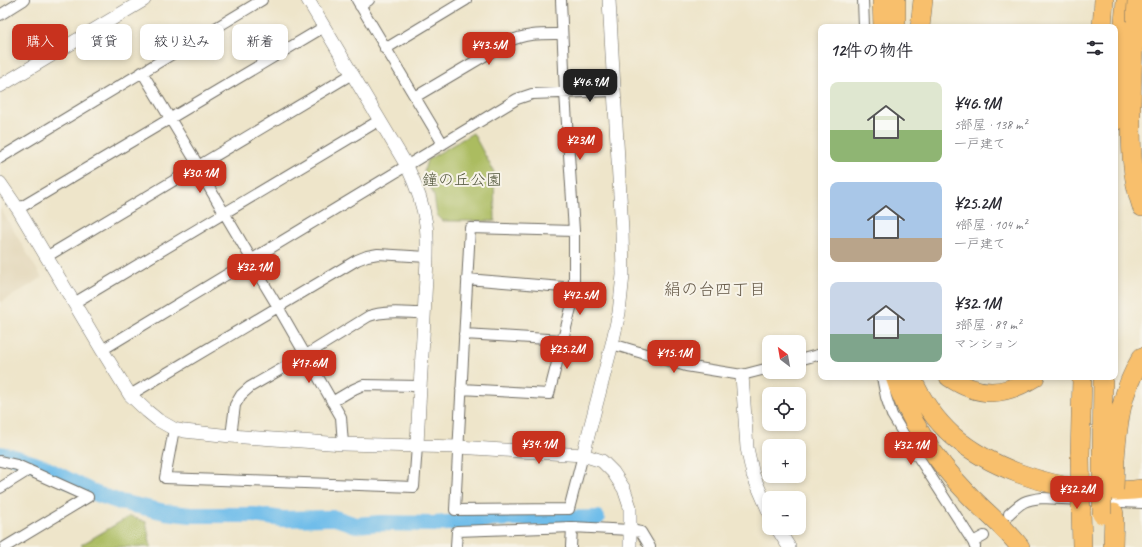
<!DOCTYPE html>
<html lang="ja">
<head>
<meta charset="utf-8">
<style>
	:root { --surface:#fff; --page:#f2f2f3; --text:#2b2b33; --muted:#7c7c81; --accent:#c8321e }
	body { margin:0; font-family:Caveat,"Klee One",sans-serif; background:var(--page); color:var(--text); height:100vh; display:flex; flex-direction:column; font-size:15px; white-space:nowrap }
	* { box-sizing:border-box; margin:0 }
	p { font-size:13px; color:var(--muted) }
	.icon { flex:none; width:22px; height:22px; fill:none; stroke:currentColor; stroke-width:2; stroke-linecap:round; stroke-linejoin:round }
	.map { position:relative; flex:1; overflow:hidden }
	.sheet { position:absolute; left:818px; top:24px; width:300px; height:356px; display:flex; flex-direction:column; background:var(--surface); border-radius:8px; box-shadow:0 2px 6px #0003 }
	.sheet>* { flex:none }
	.top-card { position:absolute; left:12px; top:24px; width:380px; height:36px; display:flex; gap:8px }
	.needle { width:26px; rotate:329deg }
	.fabs { position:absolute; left:762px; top:335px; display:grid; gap:8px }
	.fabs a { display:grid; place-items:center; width:44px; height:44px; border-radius:8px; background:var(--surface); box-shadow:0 2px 6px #0003; font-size:20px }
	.price { position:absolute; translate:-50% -34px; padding:0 9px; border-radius:8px; background:var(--accent); color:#fff; font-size:13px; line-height:26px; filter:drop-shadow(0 1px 2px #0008) }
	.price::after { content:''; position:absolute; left:50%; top:24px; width:12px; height:9px; margin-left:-6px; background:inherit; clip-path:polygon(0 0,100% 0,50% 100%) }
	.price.on { background:#222; color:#fff }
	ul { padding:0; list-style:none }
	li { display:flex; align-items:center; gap:12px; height:100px; padding:0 12px }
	li span { display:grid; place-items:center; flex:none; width:112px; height:80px; border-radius:8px; color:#555 }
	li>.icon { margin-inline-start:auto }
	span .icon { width:48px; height:48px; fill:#fffc; stroke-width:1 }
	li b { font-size:17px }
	h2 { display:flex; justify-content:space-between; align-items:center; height:48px; padding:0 12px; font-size:17px }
	.pill { padding:0 14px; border-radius:8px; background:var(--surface); box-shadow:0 2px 6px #0003; font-size:14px; line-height:36px }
	.pill.on { background:var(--accent); color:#fff }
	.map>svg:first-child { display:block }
	.built { fill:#e2d6b7 }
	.green { fill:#abbc60; stroke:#6b7446 }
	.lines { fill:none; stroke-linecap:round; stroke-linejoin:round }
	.river { stroke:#70bdea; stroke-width:16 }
	.minor-casing { stroke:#6f6c63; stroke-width:12 }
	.tertiary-casing { stroke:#6f6c63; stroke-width:14 }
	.motorway-casing { stroke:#6f6c63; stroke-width:20 }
	.minor { stroke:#fff; stroke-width:10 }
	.tertiary { stroke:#fff; stroke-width:13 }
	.motorway { stroke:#f8bf6c; stroke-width:19 }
	.motorway-bridge-casing { stroke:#6f6c63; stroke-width:20; stroke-linecap:butt }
	.motorway-bridge { stroke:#f8bf6c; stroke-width:19 }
	.labels { text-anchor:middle; stroke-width:4; stroke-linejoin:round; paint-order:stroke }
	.park-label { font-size:16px; fill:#51563b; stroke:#f7f3e8 }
	.neighbourhood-label { font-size:17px; fill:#645847; stroke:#f7f3e8 }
</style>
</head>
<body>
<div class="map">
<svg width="1142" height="547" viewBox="0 0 1142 547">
	<rect width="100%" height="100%" fill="#f7f3e8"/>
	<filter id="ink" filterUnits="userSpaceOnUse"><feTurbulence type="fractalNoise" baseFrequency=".025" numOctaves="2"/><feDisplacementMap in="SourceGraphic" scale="8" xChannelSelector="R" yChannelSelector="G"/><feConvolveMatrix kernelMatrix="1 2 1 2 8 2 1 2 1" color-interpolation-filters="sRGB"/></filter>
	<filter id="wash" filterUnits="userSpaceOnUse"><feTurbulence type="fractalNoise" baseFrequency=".012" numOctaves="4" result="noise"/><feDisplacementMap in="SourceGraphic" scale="16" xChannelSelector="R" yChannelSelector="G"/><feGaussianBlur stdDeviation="0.9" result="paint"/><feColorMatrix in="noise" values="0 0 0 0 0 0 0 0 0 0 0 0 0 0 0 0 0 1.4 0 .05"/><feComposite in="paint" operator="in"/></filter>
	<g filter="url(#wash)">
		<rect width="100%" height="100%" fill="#eee5ca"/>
		<path class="built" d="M 0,208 L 42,278 L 0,303 Z"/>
		<path class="green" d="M 473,133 L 494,172 L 495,221 L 443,221 L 437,215 L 434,196 L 424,171 L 427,160 Z
			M 130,516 L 146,522 L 151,547 L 83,547 L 81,545 Z"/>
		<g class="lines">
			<path class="river" d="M 0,454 L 11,456 L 41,466 L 94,493 L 120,502 L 165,512 L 191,515 L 254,515 L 283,519 L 326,518 L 335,518 L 356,525 L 380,523 L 434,524 L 509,518 L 553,519 L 597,518"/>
		</g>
	</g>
	<g filter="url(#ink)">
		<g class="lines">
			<defs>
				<path id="minor" d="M 357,0 L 443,144
					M 863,0 L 864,27
					M 360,6 L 369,0
					M 0,15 L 24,0
					M 385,49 L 466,0
					M 142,72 L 198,165 L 200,172 L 252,260 L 254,267 L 278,307 L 341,417 L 343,444
					M 415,97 L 508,42 C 526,33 543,34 562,34
					M 0,158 L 262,0
					M 18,209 L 324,27
					M 574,231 L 470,228 L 455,510 L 569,509 L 583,455
					M 46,257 L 352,74
					M 467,279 L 574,288
					M 74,303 L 380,120
					M 464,334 L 563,340
					M 612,344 L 686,366 L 742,375 L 769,368
					M 102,350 L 517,99 L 532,94 L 614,91
					M 799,360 L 821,354
					M 882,377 L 886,397 L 892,415 L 906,438 L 973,542 L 975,547
					M 461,389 L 549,394 L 571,308 L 574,288 L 574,231 L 565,93 L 561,0
					M 130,395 L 357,260 L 367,256 L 378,254 L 427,257
					M 332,402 L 354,389 L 363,385 L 419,386
					M 174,429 L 165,478 L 414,487 L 417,446
					M 231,436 L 235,405 L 241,395 L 250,387 L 306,355 L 369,316 C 386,310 406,313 424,313
					M 0,461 L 17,465 L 88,497
					M 0,488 L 29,470
					M 1009,514 C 1022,502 1024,500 1042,498 L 1142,503
					M 973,542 L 984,536
					M 5,547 L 88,497
					M 456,547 L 457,531 L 572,527 L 630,530 L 641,532 L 650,547
					M 571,547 L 572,527"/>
				<path id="tertiary" d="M 308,0 L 407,166 C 416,185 423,203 426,224 C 429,247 426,273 425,297 C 423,346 419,396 417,446
					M 0,86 L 144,0
					M 0,183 L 18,209 L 102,350 L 130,395 L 147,411 L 158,420 L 174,429 L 184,431 L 231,436 L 343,444 L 458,447 L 583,455 L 602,461 L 613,472 L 624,489 L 630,507 L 630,547
					M 742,375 L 747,448 L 753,475 L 769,512
					M 583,455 L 612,344 L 619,313 L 623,275 L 622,231 L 609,0
					M 777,528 L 789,547"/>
				<path id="motorway" d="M 882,0 L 883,27
					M 1136,22 C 1132,49 1132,77 1131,104 C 1131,141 1130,172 1142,207
					M 896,27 L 896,0
					M 920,27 L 923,0
					M 1102,27 L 1104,0
					M 1115,121 L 1126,0
					M 895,377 C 909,422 936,461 969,495 C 986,513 1005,527 1020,547
					M 911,377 C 921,399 935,420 953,436 C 989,467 1043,485 1090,490 C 1107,492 1125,491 1142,489
					M 949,377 C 980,398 1004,396 1035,377
					M 1080,456 L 1082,377
					M 1102,457 L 1103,377
					M 1115,459 C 1118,420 1121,392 1142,357
					M 1081,510 L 1082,547
					M 1113,547 L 1114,513"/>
			</defs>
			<use href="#minor" class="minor-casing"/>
			<use href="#tertiary" class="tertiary-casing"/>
			<use href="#motorway" class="motorway-casing"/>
			<use href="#minor" class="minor"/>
			<use href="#tertiary" class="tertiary"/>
			<use href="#motorway" class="motorway"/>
			<defs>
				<path id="motorway-bridge" d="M 1136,22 L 1137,0
					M 1080,456 L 1081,510
					M 1102,457 L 1102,514
					M 1114,490 L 1115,459"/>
			</defs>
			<use href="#motorway-bridge" class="motorway-bridge-casing"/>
			<use href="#motorway-bridge" class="motorway-bridge"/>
		</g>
	</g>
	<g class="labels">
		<g class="park-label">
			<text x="462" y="185">鐘の丘公園</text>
		</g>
		<g class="neighbourhood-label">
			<text x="715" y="295">絹の台四丁目</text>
		</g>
	</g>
</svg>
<div class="fabs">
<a><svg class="needle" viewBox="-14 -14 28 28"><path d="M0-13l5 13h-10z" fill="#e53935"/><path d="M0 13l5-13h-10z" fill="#7c7c81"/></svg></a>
<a><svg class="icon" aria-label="locate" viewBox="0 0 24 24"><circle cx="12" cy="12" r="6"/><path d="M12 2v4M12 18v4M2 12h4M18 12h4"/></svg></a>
<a>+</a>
<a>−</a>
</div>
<b class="price" style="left:489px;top:66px">¥43.5M</b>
<b class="price on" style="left:590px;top:103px">¥46.9M</b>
<b class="price" style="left:580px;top:161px">¥23M</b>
<b class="price" style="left:200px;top:194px">¥30.1M</b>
<b class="price" style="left:254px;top:288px">¥32.1M</b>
<b class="price" style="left:580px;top:316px">¥42.5M</b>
<b class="price" style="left:567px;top:370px">¥25.2M</b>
<b class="price" style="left:674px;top:374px">¥15.1M</b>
<b class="price" style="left:309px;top:384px">¥17.6M</b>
<b class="price" style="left:539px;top:465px">¥34.1M</b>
<b class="price" style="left:911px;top:466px">¥32.1M</b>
<b class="price" style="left:1077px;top:510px">¥32.2M</b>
<div class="top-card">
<a class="pill on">購入</a>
<a class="pill">賃貸</a>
<a class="pill">絞り込み</a>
<a class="pill">新着</a>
</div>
<section class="sheet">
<h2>12件の物件<svg class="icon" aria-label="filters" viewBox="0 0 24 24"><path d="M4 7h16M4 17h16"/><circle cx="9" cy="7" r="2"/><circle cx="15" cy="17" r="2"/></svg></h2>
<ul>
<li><span style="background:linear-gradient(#dfe7d0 60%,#8fb573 0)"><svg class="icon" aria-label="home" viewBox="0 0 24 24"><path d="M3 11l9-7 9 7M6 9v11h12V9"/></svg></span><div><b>¥46.9M</b><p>5部屋 · 138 m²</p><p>一戸建て</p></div></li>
<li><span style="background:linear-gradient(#a9c7e8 70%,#b9a48a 0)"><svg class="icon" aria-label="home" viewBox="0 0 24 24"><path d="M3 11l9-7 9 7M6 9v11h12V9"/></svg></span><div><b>¥25.2M</b><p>4部屋 · 104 m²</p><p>一戸建て</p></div></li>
<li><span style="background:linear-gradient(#c9d6e8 65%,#7fa58c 0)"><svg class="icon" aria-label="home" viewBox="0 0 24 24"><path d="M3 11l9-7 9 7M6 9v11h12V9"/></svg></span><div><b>¥32.1M</b><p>3部屋 · 89 m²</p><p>マンション</p></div></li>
</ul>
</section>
</div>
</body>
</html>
